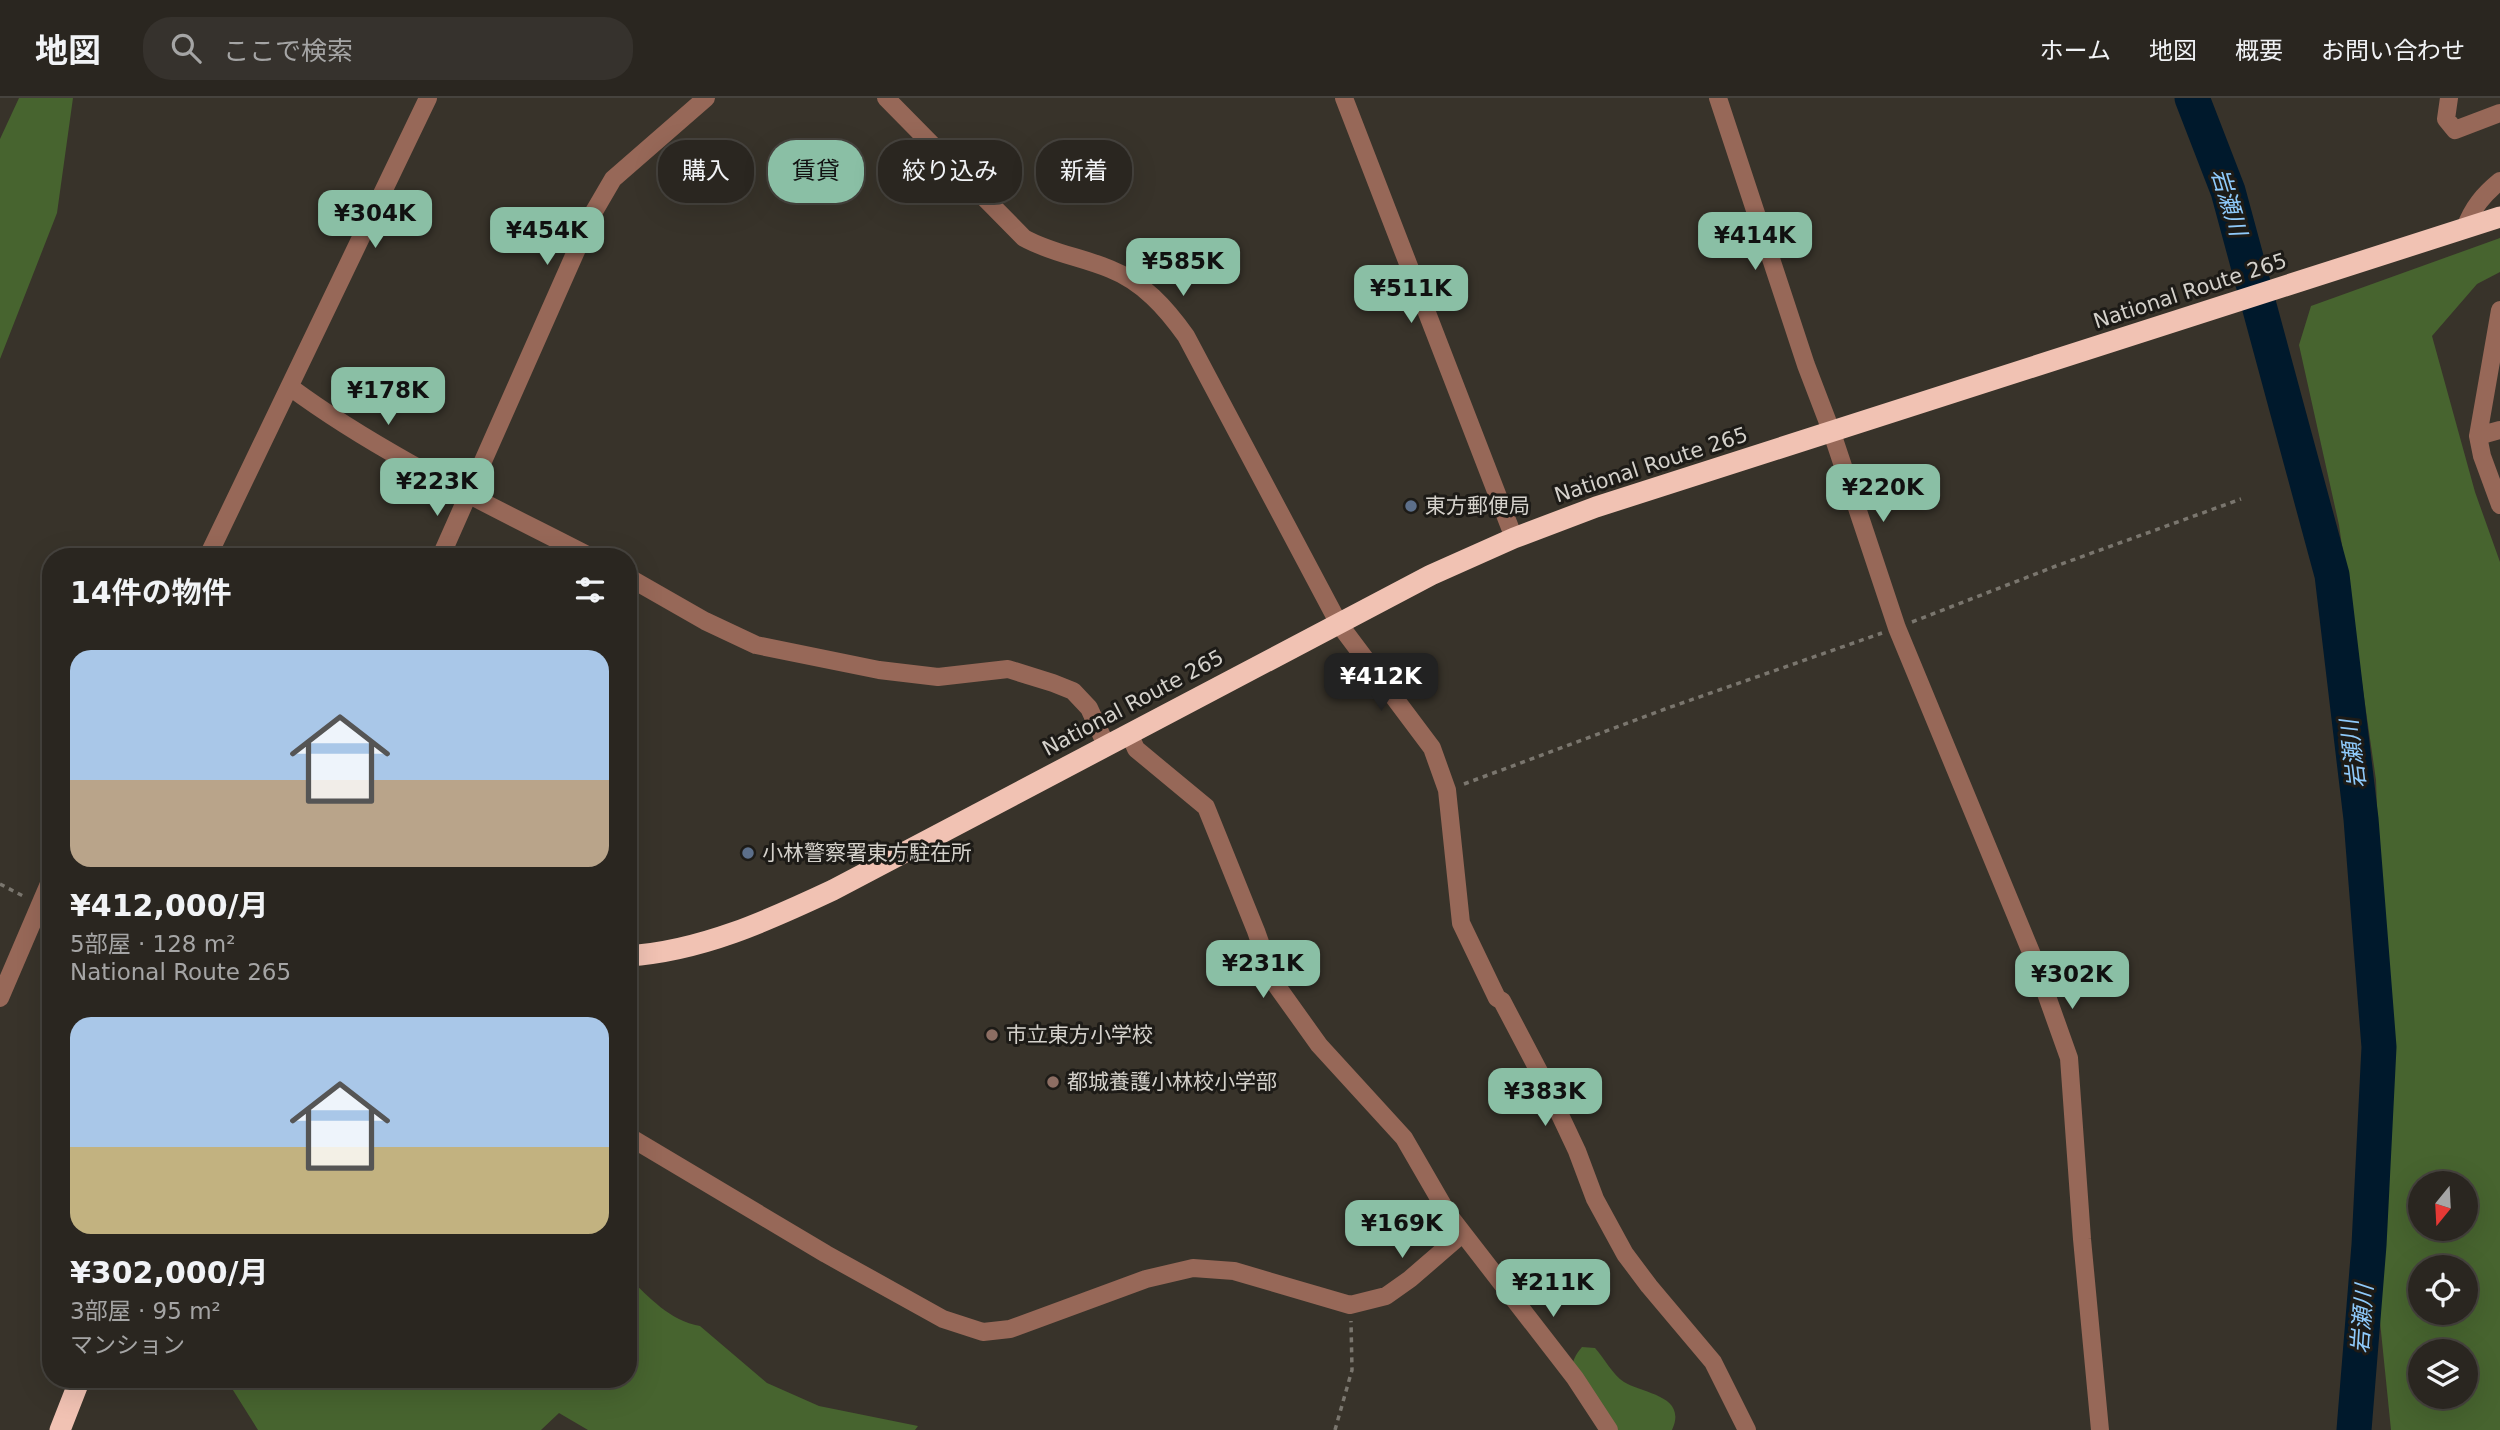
<!DOCTYPE html>
<html lang="ja">
<head>
<meta charset="utf-8">
<style>
	:root { --surface:#2a2620; --page:#36322d; --text:#f1f3f6; --muted:#a5a5a5; --line:#46433e; --accent:#8abfa5 }
	body { margin:0; font-family:"DejaVu Sans","Noto Sans JP",sans-serif; background:var(--page); color:var(--text); height:100vh; display:flex; flex-direction:column; font-size:26px; white-space:nowrap }
	* { box-sizing:border-box; margin:0 }
	p { font-size:23px; color:var(--muted) }
	.icon { flex:none; width:38px; height:38px; fill:none; stroke:currentColor; stroke-width:2; stroke-linecap:round; stroke-linejoin:round }
	.map { position:relative; flex:1; overflow:hidden }
	.panel { position:absolute; left:42px; top:450px; width:595px; height:840px; display:flex; flex-direction:column; background:var(--surface); border-radius:28px; box-shadow:0 7px 28px #0002,0 0 0 2px var(--line) }
	.panel>* { flex:none }
	.hud { position:absolute; left:658px; top:42px; width:665px; height:63px; display:flex; gap:14px }
	.needle { width:46px; rotate:198deg }
	.tools { position:absolute; left:2408px; top:1073px; display:grid; gap:14px }
	.tools a { display:grid; place-items:center; width:70px; height:70px; border-radius:50%; background:var(--surface); box-shadow:0 7px 28px #0002,0 0 0 2px var(--line); font-size:35px }
	.price { position:absolute; translate:-50% -60px; padding:0 16px; border-radius:14px; background:var(--accent); color:#111; font-size:23px; line-height:46px; filter:drop-shadow(0 2px 4px #0008) }
	.price::after { content:''; position:absolute; left:50%; top:42px; width:21px; height:16px; margin-left:-10px; background:inherit; clip-path:polygon(0 0,100% 0,50% 100%) }
	.price.on { background:#222; color:#fff }
	ul { padding:0; list-style:none }
	li { display:grid; align-content:center; gap:14px; height:371px; padding:0 28px }
	li span { display:grid; place-items:center; height:217px; border-radius:21px; color:#555 }
	li>.icon { margin-inline-start:auto }
	span .icon { width:126px; height:126px; fill:#fffc; stroke-width:1 }
	li b { font-size:30px }
	h2 { display:flex; justify-content:space-between; align-items:center; height:84px; padding:0 28px; font-size:30px }
	.pill { padding:0 24px; border-radius:28px; background:var(--surface); box-shadow:0 7px 28px #0002,0 0 0 2px var(--line); font-size:24px; line-height:63px }
	.pill.on { background:var(--accent); color:#111 }
	header { display:flex; align-items:center; gap:42px; box-sizing:border-box; height:98px; padding:0 35px; background:var(--surface); border-bottom:2px solid var(--line) }
	header strong { font-size:33px }
	nav { display:flex; gap:38px; margin-inline-start:auto; font-size:24px }
	.search { width:490px; height:63px; background:var(--page); display:flex; align-items:center; gap:18px; box-sizing:border-box; padding:0 24px; border-radius:28px; color:var(--muted); font-size:26px }
	.map>svg:first-child { display:block }
	.forest { fill:#47642f; fill-rule:evenodd }
	.lines { fill:none; stroke-linecap:round; stroke-linejoin:round }
	.river { stroke:#00192c; stroke-width:35 }
	.path { stroke:#7a766e; stroke-width:3.5; stroke-dasharray:5 5; stroke-linecap:butt }
	.minor { stroke:#976858; stroke-width:18 }
	.highway { stroke:#f1c2b3; stroke-width:21 }
	.service-dot { fill:#5c6f8a; stroke:#1d1b17; stroke-width:2.5 }
	.education-dot { fill:#8d6e63; stroke:#1d1b17; stroke-width:2.5 }
	.labels { text-anchor:middle; stroke-width:6; stroke-linejoin:round; paint-order:stroke }
	.street-label { font-size:21px; fill:#d4d1cb; stroke:#1d1b17 }
	.poi-label { font-size:21px; fill:#d4d1cb; stroke:#1d1b17; text-anchor:start }
	.water-label { font-size:23px; font-style:italic; fill:#8fcafb; stroke:#1d1b17 }
</style>
</head>
<body>
<header>
<strong>地図</strong>
<div class="search"><svg class="icon" aria-label="search" viewBox="0 0 24 24"><circle cx="10" cy="10" r="6"/><path d="M15 15l6 6"/></svg>ここで検索</div>
<nav><a>ホーム</a><a>地図</a><a>概要</a><a>お問い合わせ</a></nav>
</header>
<div class="map">
<svg width="2500" height="1332" viewBox="0 0 2500 1332">
	<rect width="100%" height="100%" fill="#38332a"/>
	<path class="forest" d="M 19,0 L 73,0 L 57,115 L 0,261 L 0,41 Z
		M 2500,140 L 2500,174 L 2477,186 L 2432,238 L 2475,394 L 2500,464 L 2500,1332 L 2391,1332 L 2378,1204 L 2389,1029 L 2376,682 L 2339,427 L 2299,247 L 2311,208 ZM 2466,1085 L 2466,1130 L 2420,1130 L 2420,1085 ZM 2420,1169 L 2466,1169 L 2466,1214 L 2420,1214 ZM 2420,1253 L 2466,1253 L 2466,1298 L 2420,1298 Z
		M 628,1179 C 649,1199 670,1223 700,1228 L 767,1285 L 819,1308 L 918,1328 L 915,1332 L 588,1332 L 559,1315 L 541,1332 L 258,1332 L 226,1281 L 628,1281 Z
		M 1582,1249 L 1595,1250 C 1604,1260 1613,1277 1624,1284 C 1643,1296 1688,1297 1672,1332 L 1613,1332 C 1614,1300 1548,1288 1582,1249 Z"/>
	<g class="lines">
		<path class="river" d="M 2192,0 L 2228,93 L 2332,477 L 2361,721 L 2379,949 L 2369,1147 L 2354,1332"/>
		<path class="path" d="M 1912,524 L 2056,468 L 2241,401
			M 1464,686 L 1665,611 L 1882,535
			M 0,786 L 23,798
			M 1335,1332 L 1352,1272 L 1351,1223"/>
		<path class="minor" d="M 886,0 L 1024,140 C 1051,155 1081,159 1110,171 C 1143,184 1166,210 1186,238 L 1339,526 L 1432,650 L 1447,692 L 1461,825 L 1497,900 L 1502,903 L 1544,983 L 1577,1053 L 1595,1101 L 1625,1156 L 1649,1188 L 1713,1264 L 1747,1332
			M 1344,0 L 1514,440
			M 1718,0 L 1806,267 L 1832,335 L 1897,530 L 2033,859 L 2069,960 L 2082,1141 L 2100,1332
			M 2449,0 L 2446,21 L 2455,32 L 2500,15
			M 2465,130 C 2473,109 2483,97 2500,83
			M 2500,212 L 2478,338 L 2482,358 L 2500,407
			M 290,289 C 382,357 488,406 589,458
			M 2478,338 L 2500,332
			M 208,458 L 428,0
			M 441,458 L 592,117 L 613,81 L 706,0
			M 628,479 L 705,523 L 756,547 L 879,572 L 938,579 L 1008,571 L 1053,585 L 1073,593 L 1089,610 L 1106,647
			M 1129,635 L 1136,651 L 1206,709 L 1256,833 L 1274,884 L 1319,947 L 1404,1040 L 1448,1116 L 1575,1280 L 1609,1332
			M 0,900 L 51,781
			M 628,1038 L 826,1156 L 943,1221 L 983,1234 L 1010,1231 L 1146,1181 L 1193,1170 L 1234,1173 L 1350,1207 L 1386,1198 L 1410,1181 L 1462,1136"/>
		<path class="highway" d="M 628,858 C 701,853 767,823 833,792 L 1431,477 L 1514,440 L 1596,409 L 2500,119
			M 60,1332 L 80,1281"/>
	</g>
	<g class="service-dot">
		<circle cx="1411" cy="408" r="7"/>
		<circle cx="748" cy="755" r="7"/>
	</g>
	<g class="education-dot">
		<circle cx="992" cy="937" r="7"/>
		<circle cx="1053" cy="984" r="7"/>
	</g>
	<g class="labels">
		<g class="street-label">
			<text transform="translate(2190 193) rotate(-18)" y="7">National Route 265</text>
			<text transform="translate(1651 367) rotate(-18)" y="7">National Route 265</text>
			<text transform="translate(1133 605) rotate(-28)" y="7">National Route 265</text>
		</g>
		<g class="poi-label">
			<text x="1425" y="415">東方郵便局</text>
			<text x="762" y="762">小林警察署東方駐在所</text>
			<text x="1006" y="944">市立東方小学校</text>
			<text x="1067" y="991">都城養護小林校小学部</text>
		</g>
		<g class="water-label">
			<text transform="translate(2229 104) rotate(73)" y="8">岩瀬川</text>
			<text transform="translate(2353 656) rotate(-97)" y="8">岩瀬川</text>
			<text transform="translate(2362 1221) rotate(-86)" y="8">岩瀬川</text>
		</g>
	</g>
</svg>
<div class="tools">
<a><svg class="needle" viewBox="-14 -14 28 28"><path d="M0-13l5 13h-10z" fill="#e53935"/><path d="M0 13l5-13h-10z" fill="#a5a5a5"/></svg></a>
<a><svg class="icon" aria-label="locate" viewBox="0 0 24 24"><circle cx="12" cy="12" r="6"/><path d="M12 2v4M12 18v4M2 12h4M18 12h4"/></svg></a>
<a><svg class="icon" aria-label="layers" viewBox="0 0 24 24"><path d="M12 4l9 5-9 5-9-5zM3 14l9 5 9-5"/></svg></a>
</div>
<b class="price" style="left:375px;top:152px">¥304K</b>
<b class="price" style="left:547px;top:169px">¥454K</b>
<b class="price" style="left:1755px;top:174px">¥414K</b>
<b class="price" style="left:1183px;top:200px">¥585K</b>
<b class="price" style="left:1411px;top:227px">¥511K</b>
<b class="price" style="left:388px;top:329px">¥178K</b>
<b class="price" style="left:437px;top:420px">¥223K</b>
<b class="price" style="left:1883px;top:426px">¥220K</b>
<b class="price on" style="left:1381px;top:615px">¥412K</b>
<b class="price" style="left:1263px;top:902px">¥231K</b>
<b class="price" style="left:2072px;top:913px">¥302K</b>
<b class="price" style="left:1545px;top:1030px">¥383K</b>
<b class="price" style="left:1402px;top:1162px">¥169K</b>
<b class="price" style="left:1553px;top:1221px">¥211K</b>
<div class="hud">
<a class="pill">購入</a>
<a class="pill on">賃貸</a>
<a class="pill">絞り込み</a>
<a class="pill">新着</a>
</div>
<section class="panel">
<h2>14件の物件<svg class="icon" aria-label="filters" viewBox="0 0 24 24"><path d="M4 7h16M4 17h16"/><circle cx="9" cy="7" r="2"/><circle cx="15" cy="17" r="2"/></svg></h2>
<ul>
<li><span style="background:linear-gradient(#a9c7e8 60%,#b9a48a 0)"><svg class="icon" aria-label="home" viewBox="0 0 24 24"><path d="M3 11l9-7 9 7M6 9v11h12V9"/></svg></span><div><b>¥412,000/月</b><p>5部屋 · 128 m²</p><p>National Route 265</p></div></li>
<li><span style="background:linear-gradient(#a9c7e8 60%,#c2b280 0)"><svg class="icon" aria-label="home" viewBox="0 0 24 24"><path d="M3 11l9-7 9 7M6 9v11h12V9"/></svg></span><div><b>¥302,000/月</b><p>3部屋 · 95 m²</p><p>マンション</p></div></li>
</ul>
</section>
</div>
</body>
</html>
